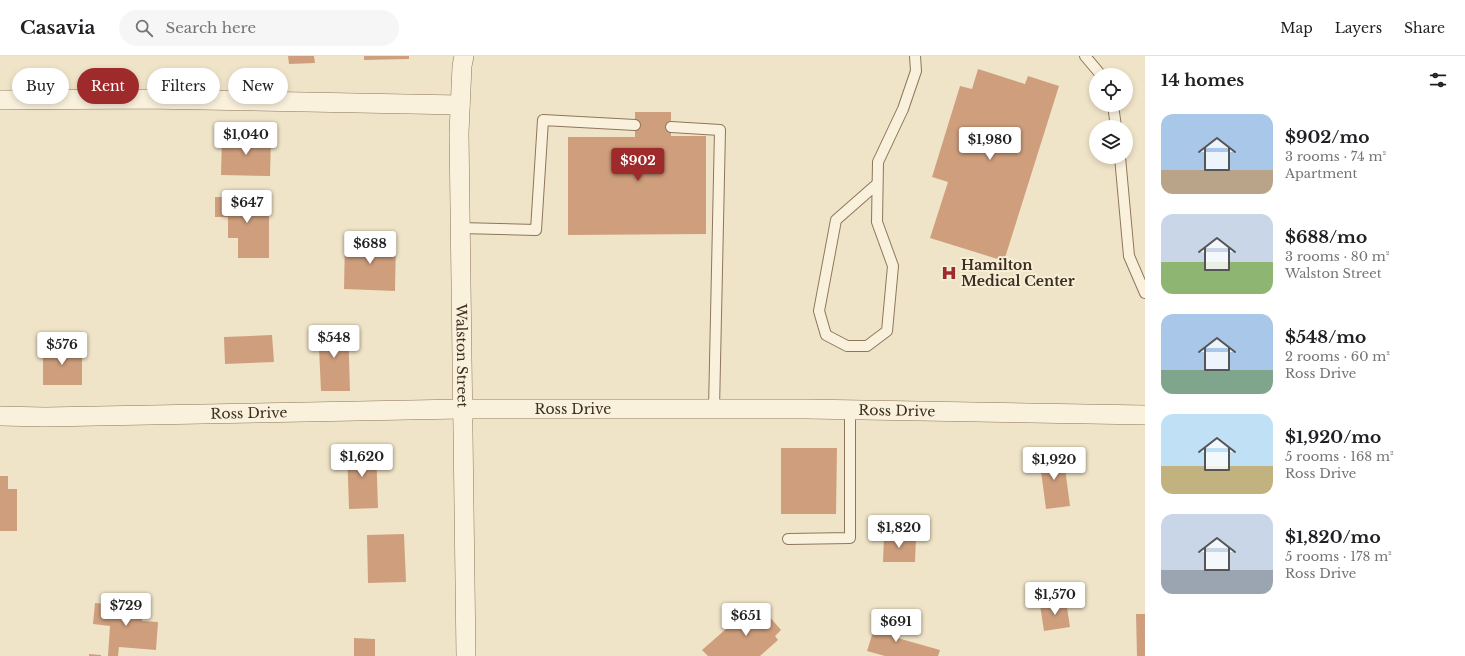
<!DOCTYPE html>
<html lang="en">
<head>
<meta charset="utf-8">
<style>
	:root { --surface:#fff; --page:#f6f6f6; --text:#202124; --muted:#757577; --line:#e0e0e0; --accent:#9e2a2b }
	body { margin:0; font-family:"Libre Baskerville",serif; background:var(--page); color:var(--text); height:100vh; display:flex; flex-direction:column; font-size:15px; white-space:nowrap }
	* { box-sizing:border-box; margin:0 }
	p { font-size:13px; color:var(--muted) }
	.icon { flex:none; width:22px; height:22px; fill:none; stroke:currentColor; stroke-width:2; stroke-linecap:round; stroke-linejoin:round }
	.map { position:relative; flex:1; overflow:hidden }
	.details { display:flex; flex-direction:column; background:var(--surface); width:320px }
	.details>* { flex:none }
	.guide { position:absolute; left:12px; top:12px; width:380px; height:36px; display:flex; gap:8px }
	.controls { position:absolute; left:1089px; top:12px; display:grid; gap:8px }
	.controls a { display:grid; place-items:center; width:44px; height:44px; border-radius:50%; background:var(--surface); box-shadow:0 2px 6px #0003; font-size:20px }
	.price { position:absolute; translate:-50% -34px; padding:0 9px; border-radius:4px; background:#fff; color:#222; font-size:13px; line-height:26px; filter:drop-shadow(0 1px 2px #0008) }
	.price::after { content:''; position:absolute; left:50%; top:24px; width:12px; height:9px; margin-left:-6px; background:inherit; clip-path:polygon(0 0,100% 0,50% 100%) }
	.price.current { background:var(--accent); color:#fff }
	ul { padding:0; list-style:none }
	li { display:flex; align-items:center; gap:12px; height:100px; padding:0 16px }
	li span { display:grid; place-items:center; flex:none; width:112px; height:80px; border-radius:12px; color:#555 }
	li>.icon { margin-inline-start:auto }
	span .icon { width:48px; height:48px; fill:#fffc; stroke-width:1 }
	li b { font-size:17px }
	h2 { display:flex; justify-content:space-between; align-items:center; height:48px; padding:0 16px; font-size:17px }
	.chip { padding:0 14px; border-radius:18px; background:var(--surface); box-shadow:0 2px 6px #0003; font-size:14px; line-height:36px }
	.chip.current { background:var(--accent); color:#fff }
	header { display:flex; align-items:center; gap:24px; box-sizing:border-box; height:56px; padding:0 20px; background:var(--surface); border-bottom:1px solid var(--line) }
	header strong { font-size:19px }
	nav { display:flex; gap:22px; margin-inline-start:auto; font-size:14px }
	.search { width:280px; height:36px; background:var(--page); display:flex; align-items:center; gap:10px; box-sizing:border-box; padding:0 14px; border-radius:22px; color:var(--muted); font-size:15px }
	main { display:flex; flex:1; min-height:0 }
	.map>svg:first-child { display:block }
	.building { fill:#cf9f7d }
	.lines { fill:none; stroke-linecap:round; stroke-linejoin:round }
	.service-casing { stroke:#8d765c; stroke-width:12 }
	.minor-casing { stroke:#8d765c; stroke-width:20 }
	.service { stroke:#faf1dc; stroke-width:10 }
	.minor { stroke:#faf1dc; stroke-width:19 }
	.labels { text-anchor:middle; stroke-width:4; stroke-linejoin:round; paint-order:stroke }
	.poi-label { font-size:14px; font-weight:bold; fill:#3d2e20; stroke:#f7eed8; text-anchor:start }
	.street-label { font-size:14px; fill:#3d2e20; stroke:#f7eed8 }
</style>
</head>
<body>
<header>
<strong>Casavia</strong>
<div class="search"><svg class="icon" aria-label="search" viewBox="0 0 24 24"><circle cx="10" cy="10" r="6"/><path d="M15 15l6 6"/></svg>Search here</div>
<nav><a>Map</a><a>Layers</a><a>Share</a></nav>
</header>
<main>
<div class="map">
<svg width="1145" height="600" viewBox="0 0 1145 600">
	<rect width="100%" height="100%" fill="#f0e4c8"/>
	<path class="building" d="M 288,0 L 314,0 L 315,7 L 289,8 Z
		M 364,0 L 409,0 L 409,3 L 364,4 Z
		M 978,13 L 1025,28 L 1028,20 L 1059,30 L 1004,205 L 930,182 L 948,126 L 932,121 L 960,30 L 972,33 Z
		M 635,56 L 671,56 L 671,80 L 706,80 L 706,178 L 568,179 L 568,81 L 635,81 Z
		M 222,80 L 271,81 L 270,120 L 221,119 Z
		M 215,141 L 269,141 L 269,202 L 238,202 L 238,182 L 228,182 L 228,161 L 215,161 Z
		M 345,183 L 396,185 L 395,235 L 344,233 Z
		M 348,270 L 350,335 L 321,335 L 318,271 Z
		M 272,279 L 274,306 L 225,308 L 224,281 Z
		M 43,290 L 82,290 L 82,329 L 43,329 Z
		M 376,392 L 378,452 L 349,453 L 347,393 Z
		M 781,392 L 837,392 L 836,458 L 781,458 Z
		M 1063,397 L 1070,450 L 1046,453 L 1039,400 Z
		M 0,420 L 8,420 L 8,433 L 17,433 L 17,475 L 0,475 Z
		M 404,478 L 406,526 L 368,527 L 367,479 Z
		M 884,480 L 916,481 L 915,506 L 883,506 Z
		M 1066,545 L 1070,571 L 1044,575 L 1040,549 Z
		M 95,547 L 143,551 L 142,565 L 158,566 L 156,594 L 119,591 L 118,600 L 108,600 L 110,570 L 93,568 Z
		M 750,552 L 755,558 L 762,552 L 781,574 L 775,580 L 778,584 L 760,600 L 708,600 L 702,594 Z
		M 1136,558 L 1145,558 L 1145,600 L 1137,600 Z
		M 877,563 L 898,569 L 894,581 L 940,594 L 938,600 L 885,600 L 867,595 Z
		M 354,582 L 375,583 L 375,600 L 354,600 Z
		M 89,598 L 101,599 L 101,600 L 89,600 Z"/>
	<g class="lines">
		<defs>
			<path id="service" d="M 1085,0 L 1101,19
				M 1113,49 L 1116,71
				M 671,71 L 720,74 L 714,353
				M 1120,101 L 1129,200 L 1145,237
				M 877,128 L 836,164 L 819,255 L 826,279 L 847,290 L 867,290 L 887,275 L 893,210 L 877,166 L 878,106 L 903,53 L 916,15 L 915,0
				M 460,172 L 536,174 L 543,64 L 635,69
				M 788,483 L 850,482 L 850,354"/>
			<g id="minor">
				<path id="s1" d="M 464,0 L 462,10 L 459,77 L 466,600"/>
				<path d="M 0,44 L 147,43 L 460,49"/>
				<path id="s2" d="M 0,360 L 45,361 L 461,353 L 807,353 L 1145,359"/>
			</g>
		</defs>
		<use href="#service" class="service-casing"/>
		<use href="#minor" class="minor-casing"/>
		<use href="#service" class="service"/>
		<use href="#minor" class="minor"/>
	</g>
	<defs>
		<symbol id="hospital-bare" viewBox="-9 -9 18 18"><path d="M-5-5h3v3.5h4V-5h3V5h-3V1.5h-4V5h-3Z" fill="#9e2a2b" stroke="#f7eed8" stroke-width="2.5" paint-order="stroke"/></symbol>
	</defs>
	<g fill-rule="evenodd">
		<use href="#hospital-bare" x="938" y="206" width="22" height="22"/>
	</g>
	<g class="labels">
		<g class="poi-label">
			<text x="961" y="214">Hamilton<tspan x="961" dy="16">Medical Center</tspan></text>
		</g>
		<g class="street-label">
			<text dy="5" stroke="none"><textPath href="#s1" startOffset="300">Walston Street</textPath></text>
			<text dy="5" stroke="none"><textPath href="#s2" startOffset="573">Ross Drive</textPath></text>
			<text dy="5" stroke="none"><textPath href="#s2" startOffset="897">Ross Drive</textPath></text>
			<text dy="5" stroke="none"><textPath href="#s2" startOffset="249">Ross Drive</textPath></text>
		</g>
	</g>
</svg>
<div class="controls">
<a><svg class="icon" aria-label="locate" viewBox="0 0 24 24"><circle cx="12" cy="12" r="6"/><path d="M12 2v4M12 18v4M2 12h4M18 12h4"/></svg></a>
<a><svg class="icon" aria-label="layers" viewBox="0 0 24 24"><path d="M12 4l9 5-9 5-9-5zM3 14l9 5 9-5"/></svg></a>
</div>
<b class="price" style="left:246px;top:100px">$1,040</b>
<b class="price" style="left:990px;top:105px">$1,980</b>
<b class="price current" style="left:638px;top:126px">$902</b>
<b class="price" style="left:247px;top:168px">$647</b>
<b class="price" style="left:370px;top:209px">$688</b>
<b class="price" style="left:334px;top:303px">$548</b>
<b class="price" style="left:62px;top:310px">$576</b>
<b class="price" style="left:362px;top:422px">$1,620</b>
<b class="price" style="left:1054px;top:425px">$1,920</b>
<b class="price" style="left:899px;top:493px">$1,820</b>
<b class="price" style="left:1055px;top:560px">$1,570</b>
<b class="price" style="left:126px;top:571px">$729</b>
<b class="price" style="left:746px;top:581px">$651</b>
<b class="price" style="left:896px;top:587px">$691</b>
<div class="guide">
<a class="chip">Buy</a>
<a class="chip current">Rent</a>
<a class="chip">Filters</a>
<a class="chip">New</a>
</div>
</div>
<section class="details">
<h2>14 homes<svg class="icon" aria-label="filters" viewBox="0 0 24 24"><path d="M4 7h16M4 17h16"/><circle cx="9" cy="7" r="2"/><circle cx="15" cy="17" r="2"/></svg></h2>
<ul>
<li><span style="background:linear-gradient(#a9c7e8 70%,#b9a48a 0)"><svg class="icon" aria-label="home" viewBox="0 0 24 24"><path d="M3 11l9-7 9 7M6 9v11h12V9"/></svg></span><div><b>$902/mo</b><p>3 rooms · 74 m²</p><p>Apartment</p></div></li>
<li><span style="background:linear-gradient(#c9d6e8 60%,#8fb573 0)"><svg class="icon" aria-label="home" viewBox="0 0 24 24"><path d="M3 11l9-7 9 7M6 9v11h12V9"/></svg></span><div><b>$688/mo</b><p>3 rooms · 80 m²</p><p>Walston Street</p></div></li>
<li><span style="background:linear-gradient(#a9c7e8 70%,#7fa58c 0)"><svg class="icon" aria-label="home" viewBox="0 0 24 24"><path d="M3 11l9-7 9 7M6 9v11h12V9"/></svg></span><div><b>$548/mo</b><p>2 rooms · 60 m²</p><p>Ross Drive</p></div></li>
<li><span style="background:linear-gradient(#bfe0f5 65%,#c2b280 0)"><svg class="icon" aria-label="home" viewBox="0 0 24 24"><path d="M3 11l9-7 9 7M6 9v11h12V9"/></svg></span><div><b>$1,920/mo</b><p>5 rooms · 168 m²</p><p>Ross Drive</p></div></li>
<li><span style="background:linear-gradient(#c9d6e8 70%,#9aa5b1 0)"><svg class="icon" aria-label="home" viewBox="0 0 24 24"><path d="M3 11l9-7 9 7M6 9v11h12V9"/></svg></span><div><b>$1,820/mo</b><p>5 rooms · 178 m²</p><p>Ross Drive</p></div></li>
</ul>
</section>
</main>
</body>
</html>
